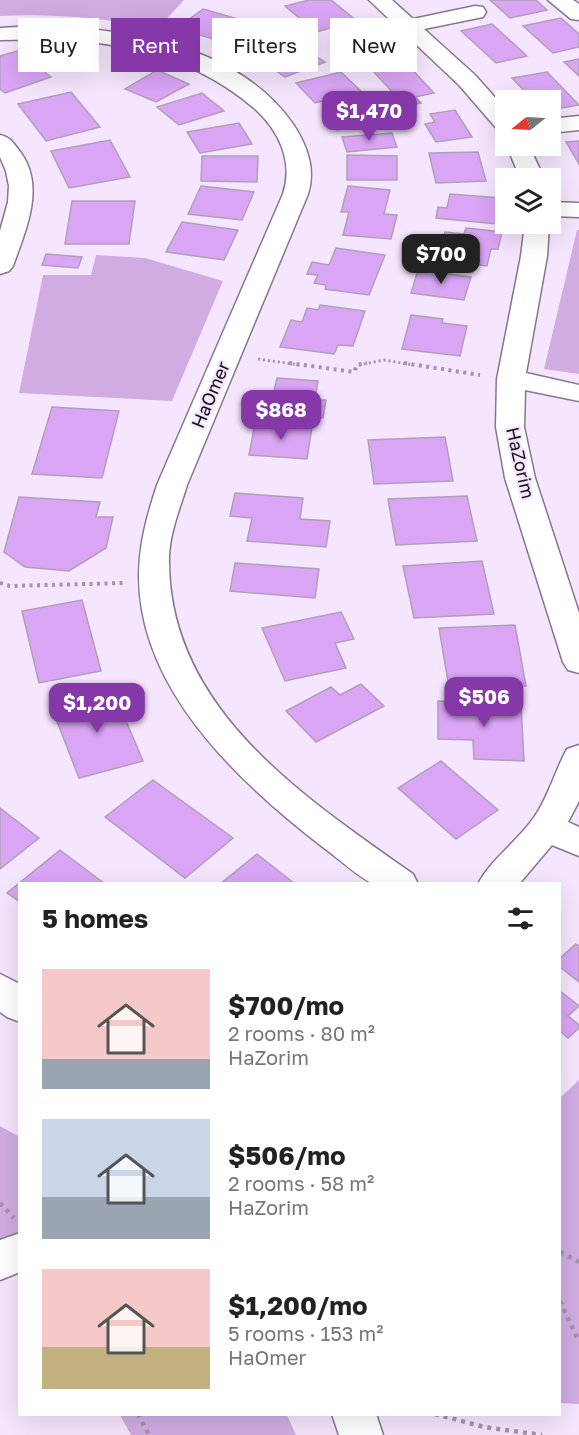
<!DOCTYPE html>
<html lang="en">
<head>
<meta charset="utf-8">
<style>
	:root { --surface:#fff; --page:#f2f2f2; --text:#222; --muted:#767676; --accent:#8638a9 }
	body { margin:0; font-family:"Golos Text",sans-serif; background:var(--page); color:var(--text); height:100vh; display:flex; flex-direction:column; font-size:22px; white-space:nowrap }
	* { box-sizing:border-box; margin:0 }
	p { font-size:20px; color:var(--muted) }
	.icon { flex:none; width:33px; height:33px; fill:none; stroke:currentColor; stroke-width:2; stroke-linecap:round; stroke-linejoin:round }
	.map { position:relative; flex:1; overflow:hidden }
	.drawer { position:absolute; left:18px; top:882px; width:543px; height:534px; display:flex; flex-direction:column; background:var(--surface); border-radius:0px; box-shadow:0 6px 24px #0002 }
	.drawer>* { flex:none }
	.banner { position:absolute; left:18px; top:18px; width:543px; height:54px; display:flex; gap:12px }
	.needle { width:39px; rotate:252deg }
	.fabs { position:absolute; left:495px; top:90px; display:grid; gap:12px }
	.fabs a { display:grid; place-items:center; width:66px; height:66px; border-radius:0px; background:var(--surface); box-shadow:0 6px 24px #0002; font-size:30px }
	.price { position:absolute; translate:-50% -51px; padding:0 14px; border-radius:12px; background:var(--accent); color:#fff; font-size:20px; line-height:39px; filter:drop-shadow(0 2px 3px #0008) }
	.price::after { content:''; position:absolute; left:50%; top:36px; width:18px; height:14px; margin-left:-9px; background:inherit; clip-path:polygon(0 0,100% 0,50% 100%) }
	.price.current { background:#222; color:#fff }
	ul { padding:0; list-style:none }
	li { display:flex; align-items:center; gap:18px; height:150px; padding:0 24px }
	li span { display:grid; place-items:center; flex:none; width:168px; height:120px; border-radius:0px; color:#555 }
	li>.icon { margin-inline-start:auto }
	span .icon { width:72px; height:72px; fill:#fffc; stroke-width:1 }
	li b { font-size:26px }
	h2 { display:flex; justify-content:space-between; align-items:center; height:72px; padding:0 24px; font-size:26px }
	.chip { padding:0 21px; border-radius:0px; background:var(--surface); box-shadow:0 6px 24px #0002; font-size:21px; line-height:54px }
	.chip.current { background:var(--accent); color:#fff }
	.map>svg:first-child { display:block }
	.green { fill:#d0ace2 }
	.building { fill:#daa5f5; stroke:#afa0b8; stroke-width:1.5 }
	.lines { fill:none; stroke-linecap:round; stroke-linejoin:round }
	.minor-casing { stroke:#86778e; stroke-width:3 }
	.path-far2 { stroke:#a195a7; stroke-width:3; stroke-dasharray:2 3; stroke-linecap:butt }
	.path-far1 { stroke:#a195a7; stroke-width:4; stroke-dasharray:3 4.5; stroke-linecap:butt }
	.path { stroke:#a195a7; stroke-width:4.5; stroke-dasharray:4 5; stroke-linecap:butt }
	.minor { fill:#fff; fill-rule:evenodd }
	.labels { text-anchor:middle; stroke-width:4.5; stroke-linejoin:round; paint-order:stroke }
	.street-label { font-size:18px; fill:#140f17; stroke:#f5e5fe }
</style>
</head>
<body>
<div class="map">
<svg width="579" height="1435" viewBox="0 0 579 1435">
	<rect width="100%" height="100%" fill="#f5e5fe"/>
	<path class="green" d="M 0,0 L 184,0 L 159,27 C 106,19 54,13 0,16 Z
		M 577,230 L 579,230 L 579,374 L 544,369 Z
		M 96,255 L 145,258 L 223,281 L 172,401 L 19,393 L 43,275 L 91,275 Z
		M 579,1080 L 579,1404 L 560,1403 L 560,1098 Z
		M 0,1126 L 20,1137 L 19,1242 L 0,1248 Z
		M 120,1415 L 287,1415 L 296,1435 L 131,1435 Z"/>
	<path class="building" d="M 309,0 L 331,0 L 357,21 L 316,32 L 285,6 Z
		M 490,0 L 536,0 L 547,10 L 510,18 Z
		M 203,9 L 238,19 L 213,39 L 177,28 Z
		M 561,18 L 579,34 L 579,47 L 553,53 L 523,26 Z
		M 492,24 L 527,56 L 496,63 L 461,31 Z
		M 252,25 L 282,38 L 250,56 L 219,43 Z
		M 371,35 L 389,52 L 362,58 L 349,45 L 360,43 L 355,38 Z
		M 298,45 L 325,62 L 285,77 L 259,59 Z
		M 17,51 L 51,77 L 5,93 L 0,89 L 0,56 Z
		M 579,59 L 579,76 L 564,62 Z
		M 407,64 L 434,93 L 415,97 L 421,103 L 405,106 L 373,71 Z
		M 157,70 L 189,84 L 156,102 L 125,89 Z
		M 341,72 L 361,91 L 315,103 L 296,83 Z
		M 547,72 L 579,105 L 550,110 L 550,100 L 533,100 L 512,78 Z
		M 71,92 L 100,127 L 46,141 L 18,104 Z
		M 202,93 L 224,111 L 179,125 L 157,107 Z
		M 370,100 L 385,122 L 337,130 L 323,108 Z
		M 455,110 L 472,137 L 436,142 L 425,124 L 435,122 L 430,114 Z
		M 239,123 L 252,144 L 200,153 L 187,132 Z
		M 392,133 L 397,147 L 347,152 L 342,137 Z
		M 110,140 L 130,177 L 69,188 L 51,151 Z
		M 579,141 L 579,164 L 566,142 Z
		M 478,152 L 486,181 L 436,183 L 429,153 Z
		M 347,155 L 397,156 L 397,180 L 347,180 Z
		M 202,156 L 258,156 L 257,182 L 201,181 Z
		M 201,186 L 254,192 L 242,220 L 188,214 Z
		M 348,186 L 390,190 L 384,214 L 397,215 L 391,239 L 343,235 L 349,212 L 341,212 Z
		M 450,194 L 501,198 L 497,224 L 436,218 L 438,207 L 447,208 Z
		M 72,201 L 135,201 L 129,244 L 65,244 Z
		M 182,222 L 238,230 L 224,260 L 166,252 Z
		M 466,228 L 502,232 L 498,249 L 491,249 L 487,266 L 419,257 L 425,238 L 443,240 L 445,232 L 464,234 Z
		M 336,248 L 385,255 L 369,295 L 325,289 L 326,285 L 314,283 L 318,275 L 307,274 L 312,262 L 329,265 Z
		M 46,254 L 82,257 L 78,268 L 42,265 Z
		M 418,270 L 471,277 L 464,300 L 411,293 Z
		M 320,305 L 365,311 L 353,346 L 338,345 L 334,354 L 280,347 L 291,320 L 302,322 L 307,308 L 318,310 Z
		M 411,315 L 443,319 L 442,323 L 467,326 L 460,356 L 402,349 Z
		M 277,378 L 318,381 L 315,400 L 326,400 L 323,418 L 269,413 Z
		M 52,407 L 119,411 L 102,478 L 32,474 Z
		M 255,423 L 312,427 L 307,459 L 249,455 Z
		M 445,437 L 453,481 L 374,484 L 368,440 Z
		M 235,493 L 303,498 L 300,519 L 330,521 L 326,547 L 247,541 L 252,518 L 230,516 Z
		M 467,496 L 477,541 L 396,545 L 388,499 Z
		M 19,497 L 100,502 L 96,517 L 113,517 L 106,548 L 69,571 L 25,567 L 4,552 Z
		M 482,561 L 494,614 L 414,618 L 403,566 Z
		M 235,563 L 319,569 L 315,598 L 230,591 Z
		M 82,600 L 101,671 L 39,683 L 22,611 Z
		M 341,612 L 354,639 L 335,643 L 346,668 L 285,681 L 262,628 Z
		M 515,625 L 526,686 L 449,688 L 439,628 Z
		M 361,684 L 384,706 L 316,742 L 286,711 L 331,687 L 340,695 Z
		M 113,690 L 143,761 L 79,778 L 51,706 Z
		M 438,701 L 521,704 L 524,761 L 474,759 L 473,740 L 438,739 Z
		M 441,761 L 498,810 L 456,839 L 398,788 Z
		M 153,780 L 233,838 L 185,878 L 105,817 Z
		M 0,808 L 39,838 L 0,869 Z
		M 60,850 L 105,884 L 20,884 L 20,902 L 7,893 Z
		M 257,854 L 295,884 L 220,884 Z
		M 576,944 L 579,946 L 579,982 L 560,967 L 560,958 Z
		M 560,991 L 579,1006 L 568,1016 L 579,1025 L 579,1028 L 568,1038 L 560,1031 Z"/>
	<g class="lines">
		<defs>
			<path id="minor" d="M 369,0 L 392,0 L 413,19 L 475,6 L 483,7 L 486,12 L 483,17 L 424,29 L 475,75 L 506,110 L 506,132 L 498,130 L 459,85 Z
				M 548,0 L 573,0 L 579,4 L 579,20 L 571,19 Z
				M 35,26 C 125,28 237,44 293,124 C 307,145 316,169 308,194 L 187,485 C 180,508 170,532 169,556 C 166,707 302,796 413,874 L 418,884 C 407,884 381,887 372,883 C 358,877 337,857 324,848 C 249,790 159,709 142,610 C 134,564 143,528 157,485 L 283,194 C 294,161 278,129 254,108 C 180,45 94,37 0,40 L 0,28 Z
				M 579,116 L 579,130 L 550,133 L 550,119 Z
				M 0,135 C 9,137 12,141 18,149 C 47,184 26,229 13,266 L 9,271 L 0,274 L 0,231 L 8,202 L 9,186 L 6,171 L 0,157 Z
				M 507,146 L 529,146 L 544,178 L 520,178 Z
				M 550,202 L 579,203 L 579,217 L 550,216 Z
				M 525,224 L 549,224 L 547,256 L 526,373 L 579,385 L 579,401 L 525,390 L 524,427 L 535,478 L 579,613 L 579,673 L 568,670 L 563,662 L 505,478 L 496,427 L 497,379 L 521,256 Z
				M 579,745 L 579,801 L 568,822 L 579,827 L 579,856 L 552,845 L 519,884 L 478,884 C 491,859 519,840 535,816 C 549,795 555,771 567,749 Z
				M 0,974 L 20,984 L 20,1022 L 7,1017 L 0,1012 Z
				M 20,1233 L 20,1272 L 0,1280 L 0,1240 Z
				M 332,1414 L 376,1414 L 383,1435 L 339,1435 Z"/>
		</defs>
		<use href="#minor" class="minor-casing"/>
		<path class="path-far2" d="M 258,359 L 300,365
			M 359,365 L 384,360 L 414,365"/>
		<path class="path-far1" d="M 289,363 L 354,372 L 357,365 L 367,363
			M 404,363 L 480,375
			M 0,583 L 10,586 L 124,583"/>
		<path class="path" d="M 0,1203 L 14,1218
			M 560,1252 L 579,1262
			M 560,1301 L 579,1342
			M 138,1414 L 149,1435
			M 435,1414 L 484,1427 L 542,1435"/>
		<use href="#minor" class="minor"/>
	</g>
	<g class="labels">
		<g class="street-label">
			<text transform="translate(211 395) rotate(-67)" y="6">HaOmer</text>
			<text transform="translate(520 463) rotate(77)" y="6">HaZorim</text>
		</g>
	</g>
</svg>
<div class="fabs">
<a><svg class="needle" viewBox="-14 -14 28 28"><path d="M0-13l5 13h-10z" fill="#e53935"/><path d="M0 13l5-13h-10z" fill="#767676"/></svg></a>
<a><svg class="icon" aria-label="layers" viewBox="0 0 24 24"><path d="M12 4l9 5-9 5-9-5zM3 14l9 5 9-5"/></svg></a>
</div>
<b class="price" style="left:369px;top:142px">$1,470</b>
<b class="price current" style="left:441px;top:285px">$700</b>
<b class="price" style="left:281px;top:441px">$868</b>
<b class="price" style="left:484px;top:728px">$506</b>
<b class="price" style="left:97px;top:734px">$1,200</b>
<div class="banner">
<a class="chip">Buy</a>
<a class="chip current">Rent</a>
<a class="chip">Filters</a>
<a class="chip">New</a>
</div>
<section class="drawer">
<h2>5 homes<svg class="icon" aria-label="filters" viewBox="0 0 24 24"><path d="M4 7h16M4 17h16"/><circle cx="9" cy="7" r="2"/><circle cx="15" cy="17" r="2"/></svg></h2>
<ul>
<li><span style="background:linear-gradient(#f6c9c9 75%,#9aa5b1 0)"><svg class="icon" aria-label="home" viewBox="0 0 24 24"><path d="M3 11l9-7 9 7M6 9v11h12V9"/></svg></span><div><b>$700/mo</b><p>2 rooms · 80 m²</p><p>HaZorim</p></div></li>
<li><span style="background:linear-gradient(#c9d6e8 65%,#9aa5b1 0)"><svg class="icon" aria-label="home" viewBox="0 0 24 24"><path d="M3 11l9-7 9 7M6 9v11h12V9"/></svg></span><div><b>$506/mo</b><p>2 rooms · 58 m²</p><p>HaZorim</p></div></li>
<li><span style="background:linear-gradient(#f6c9c9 65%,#c2b280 0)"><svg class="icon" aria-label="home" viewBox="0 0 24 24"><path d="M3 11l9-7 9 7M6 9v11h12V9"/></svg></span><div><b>$1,200/mo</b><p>5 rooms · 153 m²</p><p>HaOmer</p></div></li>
</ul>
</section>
</div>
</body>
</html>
